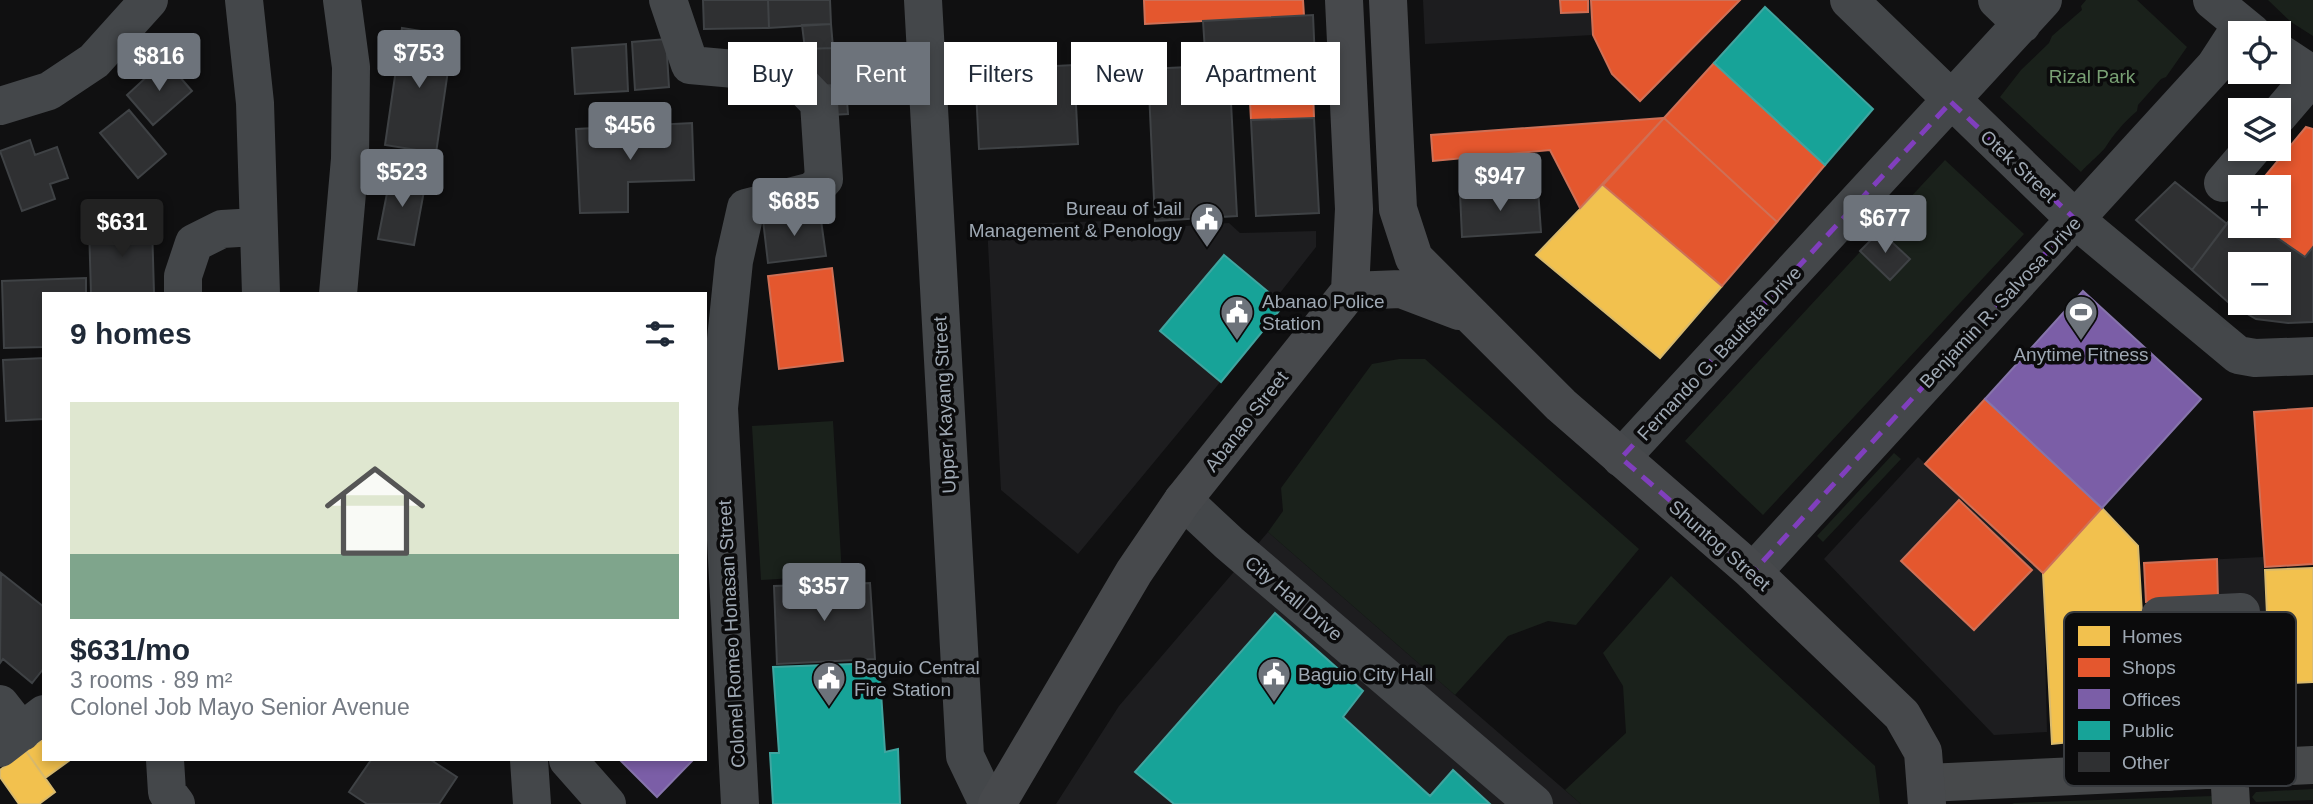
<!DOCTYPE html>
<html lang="en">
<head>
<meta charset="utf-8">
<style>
	:root { --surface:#fff; --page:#f6f6f7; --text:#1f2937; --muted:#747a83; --line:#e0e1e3; --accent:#6d737b }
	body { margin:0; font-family:Helvetica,sans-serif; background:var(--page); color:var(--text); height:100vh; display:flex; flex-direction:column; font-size:26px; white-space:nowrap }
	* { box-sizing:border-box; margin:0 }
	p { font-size:23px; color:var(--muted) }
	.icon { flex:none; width:38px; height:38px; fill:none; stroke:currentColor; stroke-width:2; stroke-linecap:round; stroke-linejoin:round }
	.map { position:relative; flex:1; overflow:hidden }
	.side { position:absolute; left:42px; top:292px; width:665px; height:469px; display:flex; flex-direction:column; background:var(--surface); border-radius:0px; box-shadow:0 4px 10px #0003 }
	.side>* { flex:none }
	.banner { position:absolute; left:728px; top:42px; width:665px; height:63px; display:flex; gap:14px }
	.tools { position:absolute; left:2228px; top:21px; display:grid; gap:14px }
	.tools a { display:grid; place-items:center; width:63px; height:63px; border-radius:0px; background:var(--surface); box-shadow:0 4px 10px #0003; font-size:35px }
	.price { position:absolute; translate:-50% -60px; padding:0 16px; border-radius:7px; background:var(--accent); color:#fff; font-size:23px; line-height:46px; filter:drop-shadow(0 2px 4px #0008) }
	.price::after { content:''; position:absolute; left:50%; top:42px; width:21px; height:16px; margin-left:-10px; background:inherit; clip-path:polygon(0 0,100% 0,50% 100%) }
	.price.on { background:#222; color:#fff }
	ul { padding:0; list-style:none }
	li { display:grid; align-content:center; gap:14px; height:371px; padding:0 28px }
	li+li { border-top:2px solid var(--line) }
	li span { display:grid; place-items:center; height:217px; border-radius:0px; color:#555 }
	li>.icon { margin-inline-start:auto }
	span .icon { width:126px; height:126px; fill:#fffc; stroke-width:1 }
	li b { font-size:30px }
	h2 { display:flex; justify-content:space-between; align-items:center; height:84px; padding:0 28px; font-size:30px }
	.pill { padding:0 24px; border-radius:0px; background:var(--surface); box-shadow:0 4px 10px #0003; font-size:24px; line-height:63px }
	.pill.on { background:var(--accent); color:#fff }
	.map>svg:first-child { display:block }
	.built { fill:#1d1d1f }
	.green { fill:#1a211b }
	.homes { fill:#f2c14e; stroke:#d9ba6d; stroke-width:2 }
	.shops { fill:#e4572e; stroke:#cf7056; stroke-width:2 }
	.offices { fill:#7b5ea7; stroke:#8674ab; stroke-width:2 }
	.public { fill:#17a398; stroke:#40a5a0; stroke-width:2 }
	.building { fill:#2f3032; stroke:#3f4245; stroke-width:2; fill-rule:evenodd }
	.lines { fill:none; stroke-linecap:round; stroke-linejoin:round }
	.minor { stroke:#44474a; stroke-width:38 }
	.major { stroke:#47494b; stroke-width:38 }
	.highway { stroke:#47494c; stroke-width:38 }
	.marked { fill:none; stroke:#803fbd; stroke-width:5; stroke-dasharray:14 9; stroke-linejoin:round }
	.labels { text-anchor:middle; stroke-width:7; stroke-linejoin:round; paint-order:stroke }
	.park-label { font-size:19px; fill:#79a174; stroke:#0b0b0c }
	.street-label { font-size:19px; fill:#9fa9b4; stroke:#0b0b0c }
	.poi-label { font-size:19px; fill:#9fa9b4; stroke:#0b0b0c; text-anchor:start }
	.key { fill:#0b0b0c; stroke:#373a3e; stroke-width:2 }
	.key-label { font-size:19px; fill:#9fa9b4 }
</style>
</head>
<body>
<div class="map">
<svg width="2313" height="804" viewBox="0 0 2313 804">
	<rect width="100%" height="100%" fill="#101011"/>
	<path class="built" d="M 1423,0 L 1591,0 L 1593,35 L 1425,44 Z
		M 1107,221 L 1132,242 L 1142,229 L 1229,223 L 1240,233 L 1316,231 L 1316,247 L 1276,298 L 1284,305 L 1078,554 L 1001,490 L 987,225 Z
		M 1918,457 L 2043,573 L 2047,732 L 1994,735 L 1824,559 Z
		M 1268,532 L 1455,695 L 1581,804 L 1056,804 L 1119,706 Z
		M 2263,557 L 2271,732 L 2152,737 L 2144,563 Z"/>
	<path class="green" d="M 2086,0 L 2137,0 L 2187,47 L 2166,77 L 2161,79 L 2138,105 L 2137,111 C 2124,122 2114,134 2105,148 C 2102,152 2087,165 2081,172 L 2000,97 L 2021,70 L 2049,43 L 2052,36 L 2082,10 L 2081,6 Z
		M 2268,0 L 2313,0 L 2313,36 L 2291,22 Z
		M 1945,160 L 2024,234 L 1763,515 L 1685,441 Z
		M 1399,359 L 1425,359 L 1639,549 L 1576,625 L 1548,621 L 1508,636 L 1455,695 L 1268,532 L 1283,511 L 1281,488 L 1372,364 Z
		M 833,421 L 842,575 L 761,580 L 752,426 Z
		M 1894,453 L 1901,459 L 1823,542 L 1817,536 Z
		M 1671,576 L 1875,766 L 1880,804 L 1581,804 L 1565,790 L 1626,733 L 1623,686 L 1603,653 Z
		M 2313,789 L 2313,800 L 2256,802 L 2252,797 L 2256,792 Z
		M 2213,796 L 2216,804 L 2012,804 L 2014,803 Z"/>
	<path class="homes" d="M 1603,185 L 1722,286 L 1660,358 L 1536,255 Z
		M 2102,508 L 2138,546 L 2149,734 L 2052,744 L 2043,573 Z
		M 2313,568 L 2313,682 L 2270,684 L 2265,570 Z
		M 44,739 L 44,760 L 70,760 L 45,778 L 26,751 Z
		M 26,751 L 55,792 L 39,804 L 19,804 L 0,777 L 0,770 Z"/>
	<path class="shops" d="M 1144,0 L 1303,0 L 1304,16 L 1145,24 Z
		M 1560,0 L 1588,0 L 1588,12 L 1561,13 Z
		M 1591,0 L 1740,0 L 1640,101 L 1612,74 L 1593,35 Z
		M 1312,61 L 1314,118 L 1251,120 L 1248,64 Z
		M 1714,63 L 1825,165 L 1777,222 L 1664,118 Z
		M 1664,118 L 1777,222 L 1722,286 L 1603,185 Z
		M 1664,118 L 1580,208 L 1550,150 L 1433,161 L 1431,135 Z
		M 2306,127 L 2313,129 L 2313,247 L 2305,257 L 2260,226 L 2278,226 L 2278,187 L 2256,187 Z
		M 832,268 L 843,361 L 779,369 L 768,276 Z
		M 1985,399 L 2102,508 L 2043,573 L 1925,464 Z
		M 2313,408 L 2313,564 L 2265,567 L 2254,412 Z
		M 1959,500 L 2032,570 L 1974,630 L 1901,561 Z
		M 2217,559 L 2218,599 L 2146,602 L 2144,563 Z"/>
	<path class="offices" d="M 2083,291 L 2201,399 L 2102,508 L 1985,399 Z
		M 620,760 L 693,760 L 657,797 Z"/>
	<path class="public" d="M 1765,7 L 1873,109 L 1825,165 L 1714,63 Z
		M 1224,255 L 1284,305 L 1221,382 L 1160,331 Z
		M 1275,613 L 1363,691 L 1343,717 L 1430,796 L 1453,770 L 1490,804 L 1174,804 L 1135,772 Z
		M 879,663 L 885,752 L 898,749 L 900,804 L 773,804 L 770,753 L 779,753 L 773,667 Z"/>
	<path class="building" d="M 703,0 L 768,0 L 769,28 L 704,29 Z
		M 768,0 L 830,0 L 831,24 L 769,28 Z
		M 1313,15 L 1315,61 L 1206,66 L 1203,21 Z
		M 831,24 L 833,48 L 805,49 L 802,25 Z
		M 402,28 L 453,36 L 436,153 L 385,145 Z
		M 666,39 L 669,87 L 635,90 L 632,42 Z
		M 626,44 L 628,91 L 575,94 L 572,48 Z
		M 833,48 L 838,85 L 810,86 L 805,49 Z
		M 165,60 L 192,91 L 153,125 L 127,95 Z
		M 1074,65 L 1078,144 L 979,149 L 975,70 Z
		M 1229,65 L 1237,216 L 1155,221 L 1148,69 Z
		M 829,87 L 846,87 L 848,114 L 831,115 Z
		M 129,110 L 166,154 L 138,178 L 100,133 Z
		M 1314,118 L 1319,213 L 1256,216 L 1251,120 Z
		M 692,123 L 694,180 L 628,182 L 628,212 L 580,213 L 576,129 Z
		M 30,140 L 35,155 L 57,147 L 68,178 L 50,184 L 55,199 L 22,211 L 0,151 Z
		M 391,173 L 426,180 L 414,245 L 378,239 Z
		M 2175,182 L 2227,224 L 2192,270 L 2136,220 Z
		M 1538,189 L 1541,232 L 1462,237 L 1460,193 Z
		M 2237,210 L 2240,226 L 2260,226 L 2305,257 L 2313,247 L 2313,322 L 2288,323 L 2256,319 L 2229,303 L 2192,270 ZM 2240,264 L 2278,264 L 2278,303 L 2240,303 Z
		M 820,213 L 826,256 L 768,263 L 763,220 Z
		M 152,224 L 154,294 L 91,294 L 89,226 Z
		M 1880,231 L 1910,259 L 1890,280 L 1860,251 Z
		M 86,278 L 86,294 L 44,294 L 44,347 L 4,348 L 2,281 Z
		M 44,358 L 44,419 L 6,421 L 3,360 Z
		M 1,573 L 44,607 L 44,668 L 32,683 L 3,659 L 0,663 Z
		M 870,583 L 875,659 L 777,664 L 774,586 Z
		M 371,760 L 431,760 L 457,777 L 439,804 L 367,804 L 349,792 Z"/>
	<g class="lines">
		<path class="minor" d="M 244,0 L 255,103 L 261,294
			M 668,0 L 690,65 L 791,74 L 819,103 L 824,179 L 813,191 L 746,208 L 734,261 L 719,408 L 740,804
			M 923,0 L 965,756 L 988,804
			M 1849,0 L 2076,220 L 2238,355 L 2255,358 L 2313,356
			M 1997,0 L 2022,24
			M 2212,0 L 2252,33
			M 2278,52 L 2313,75
			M 0,106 L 49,91 L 94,61 L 149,0
			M 2278,116 L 2313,75
			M 2223,183 L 2252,149
			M 183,294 L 183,276 L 194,243 L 222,229 L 257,227
			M 338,294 L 350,159 L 351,67 L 342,0
			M 1621,458 L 2043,0
			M 1183,500 L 1229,543 L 1534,804
			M 1753,572 L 2215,66 L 2241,26
			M 0,704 L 22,732
			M 0,748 L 44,714
			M 165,760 L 167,792 L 176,804
			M 529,760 L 532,804
			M 568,760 L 607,804
			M 2168,772 L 2160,616 L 2241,612 L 2249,768"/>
		<path class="major" d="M 2229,769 L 2231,804
			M 1927,783 L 2313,765"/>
		<path class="highway" d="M 1388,0 L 1398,209 L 1414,258 L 1561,405 L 1753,572 L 1902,715 L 1923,752 L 1927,804
			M 1350,291 L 1401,289 L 1459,311
			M 997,804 L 1134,572 L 1183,500 L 1350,291 L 1354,209 L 1344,0"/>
	</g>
	<path class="marked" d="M 1951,102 L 2076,220 L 1753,572 L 1621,458 Z"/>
	<defs>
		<symbol id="civic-pin" viewBox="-11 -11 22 30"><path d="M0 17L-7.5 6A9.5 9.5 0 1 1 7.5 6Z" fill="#6d737b" stroke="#0b0b0c"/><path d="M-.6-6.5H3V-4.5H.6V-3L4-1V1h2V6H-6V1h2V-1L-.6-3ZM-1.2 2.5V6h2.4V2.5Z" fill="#fff"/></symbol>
		<symbol id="stadium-pin" viewBox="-11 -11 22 30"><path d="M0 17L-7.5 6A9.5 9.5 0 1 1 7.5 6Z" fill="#6d737b" stroke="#0b0b0c"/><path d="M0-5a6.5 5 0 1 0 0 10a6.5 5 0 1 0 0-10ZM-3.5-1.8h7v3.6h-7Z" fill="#fff"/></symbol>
	</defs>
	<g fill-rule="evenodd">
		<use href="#civic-pin" x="1188" y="200" width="38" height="52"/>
		<use href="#civic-pin" x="1218" y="293" width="38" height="52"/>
		<use href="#stadium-pin" x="2062" y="293" width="38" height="52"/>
		<use href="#civic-pin" x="1255" y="655" width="38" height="52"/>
		<use href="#civic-pin" x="810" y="659" width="38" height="52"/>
	</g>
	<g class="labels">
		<g class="park-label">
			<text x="2092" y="83">Rizal Park</text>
		</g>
		<g class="street-label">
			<text transform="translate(2019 166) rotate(43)" y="7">Otek Street</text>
			<text transform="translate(2000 302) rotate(-47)" y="7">Benjamin R. Salvosa Drive</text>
			<text transform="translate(1719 353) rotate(-47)" y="7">Fernando G. Bautista Drive</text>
			<text transform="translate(944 405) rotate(-93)" y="7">Upper Kayang Street</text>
			<text transform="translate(1246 421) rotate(-52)" y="7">Abanao Street</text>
			<text transform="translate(1720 545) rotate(41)" y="7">Shuntog Street</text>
			<text transform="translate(1294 598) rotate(40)" y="7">City Hall Drive</text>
			<text transform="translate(731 634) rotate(-93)" y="7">Colonel Romeo Honasan Street</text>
		</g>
		<g class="poi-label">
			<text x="1182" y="215" text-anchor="end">Bureau of Jail<tspan x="1182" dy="22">Management &amp; Penology</tspan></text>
			<text x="1262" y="308">Abanao Police<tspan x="1262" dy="22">Station</tspan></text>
			<text x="2081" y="361" text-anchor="middle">Anytime Fitness</text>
			<text x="854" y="674">Baguio Central<tspan x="854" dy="22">Fire Station</tspan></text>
			<text x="1298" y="681">Baguio City Hall</text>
		</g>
	</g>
	<rect x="2064" y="612" width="232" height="174" rx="10" class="key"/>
	<rect x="2078" y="626" width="32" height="20" fill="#f2c14e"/>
	<rect x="2078" y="658" width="32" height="19" fill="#e4572e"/>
	<rect x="2078" y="689" width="32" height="20" fill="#7b5ea7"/>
	<rect x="2078" y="721" width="32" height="19" fill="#17a398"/>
	<rect x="2078" y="752" width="32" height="20" fill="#2f3032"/>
	<g class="key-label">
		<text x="2122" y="643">Homes</text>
		<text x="2122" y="674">Shops</text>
		<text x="2122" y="706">Offices</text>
		<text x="2122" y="737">Public</text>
		<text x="2122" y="769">Other</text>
	</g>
</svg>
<div class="tools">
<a><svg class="icon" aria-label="locate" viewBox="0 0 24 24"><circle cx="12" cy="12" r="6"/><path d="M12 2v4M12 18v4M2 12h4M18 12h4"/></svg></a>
<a><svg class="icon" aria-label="layers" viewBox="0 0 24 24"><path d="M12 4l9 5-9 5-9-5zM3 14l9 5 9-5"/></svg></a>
<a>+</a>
<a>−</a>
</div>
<b class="price" style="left:419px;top:90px">$753</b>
<b class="price" style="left:159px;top:93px">$816</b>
<b class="price" style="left:630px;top:162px">$456</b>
<b class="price" style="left:402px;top:209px">$523</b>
<b class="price" style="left:1500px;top:213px">$947</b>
<b class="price" style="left:794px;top:238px">$685</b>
<b class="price" style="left:1885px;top:255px">$677</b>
<b class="price on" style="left:122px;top:259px">$631</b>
<b class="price" style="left:824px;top:623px">$357</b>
<div class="banner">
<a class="pill">Buy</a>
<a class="pill on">Rent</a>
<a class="pill">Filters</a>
<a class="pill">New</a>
<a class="pill">Apartment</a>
</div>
<section class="side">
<h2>9 homes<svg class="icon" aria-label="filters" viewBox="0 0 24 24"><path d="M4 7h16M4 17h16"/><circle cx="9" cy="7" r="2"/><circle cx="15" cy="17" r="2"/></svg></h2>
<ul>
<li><span style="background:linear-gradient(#dfe7d0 70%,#7fa58c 0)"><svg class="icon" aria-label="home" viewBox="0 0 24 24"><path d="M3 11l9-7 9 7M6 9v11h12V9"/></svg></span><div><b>$631/mo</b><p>3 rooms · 89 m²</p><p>Colonel Job Mayo Senior Avenue</p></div></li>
</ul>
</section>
</div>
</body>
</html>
